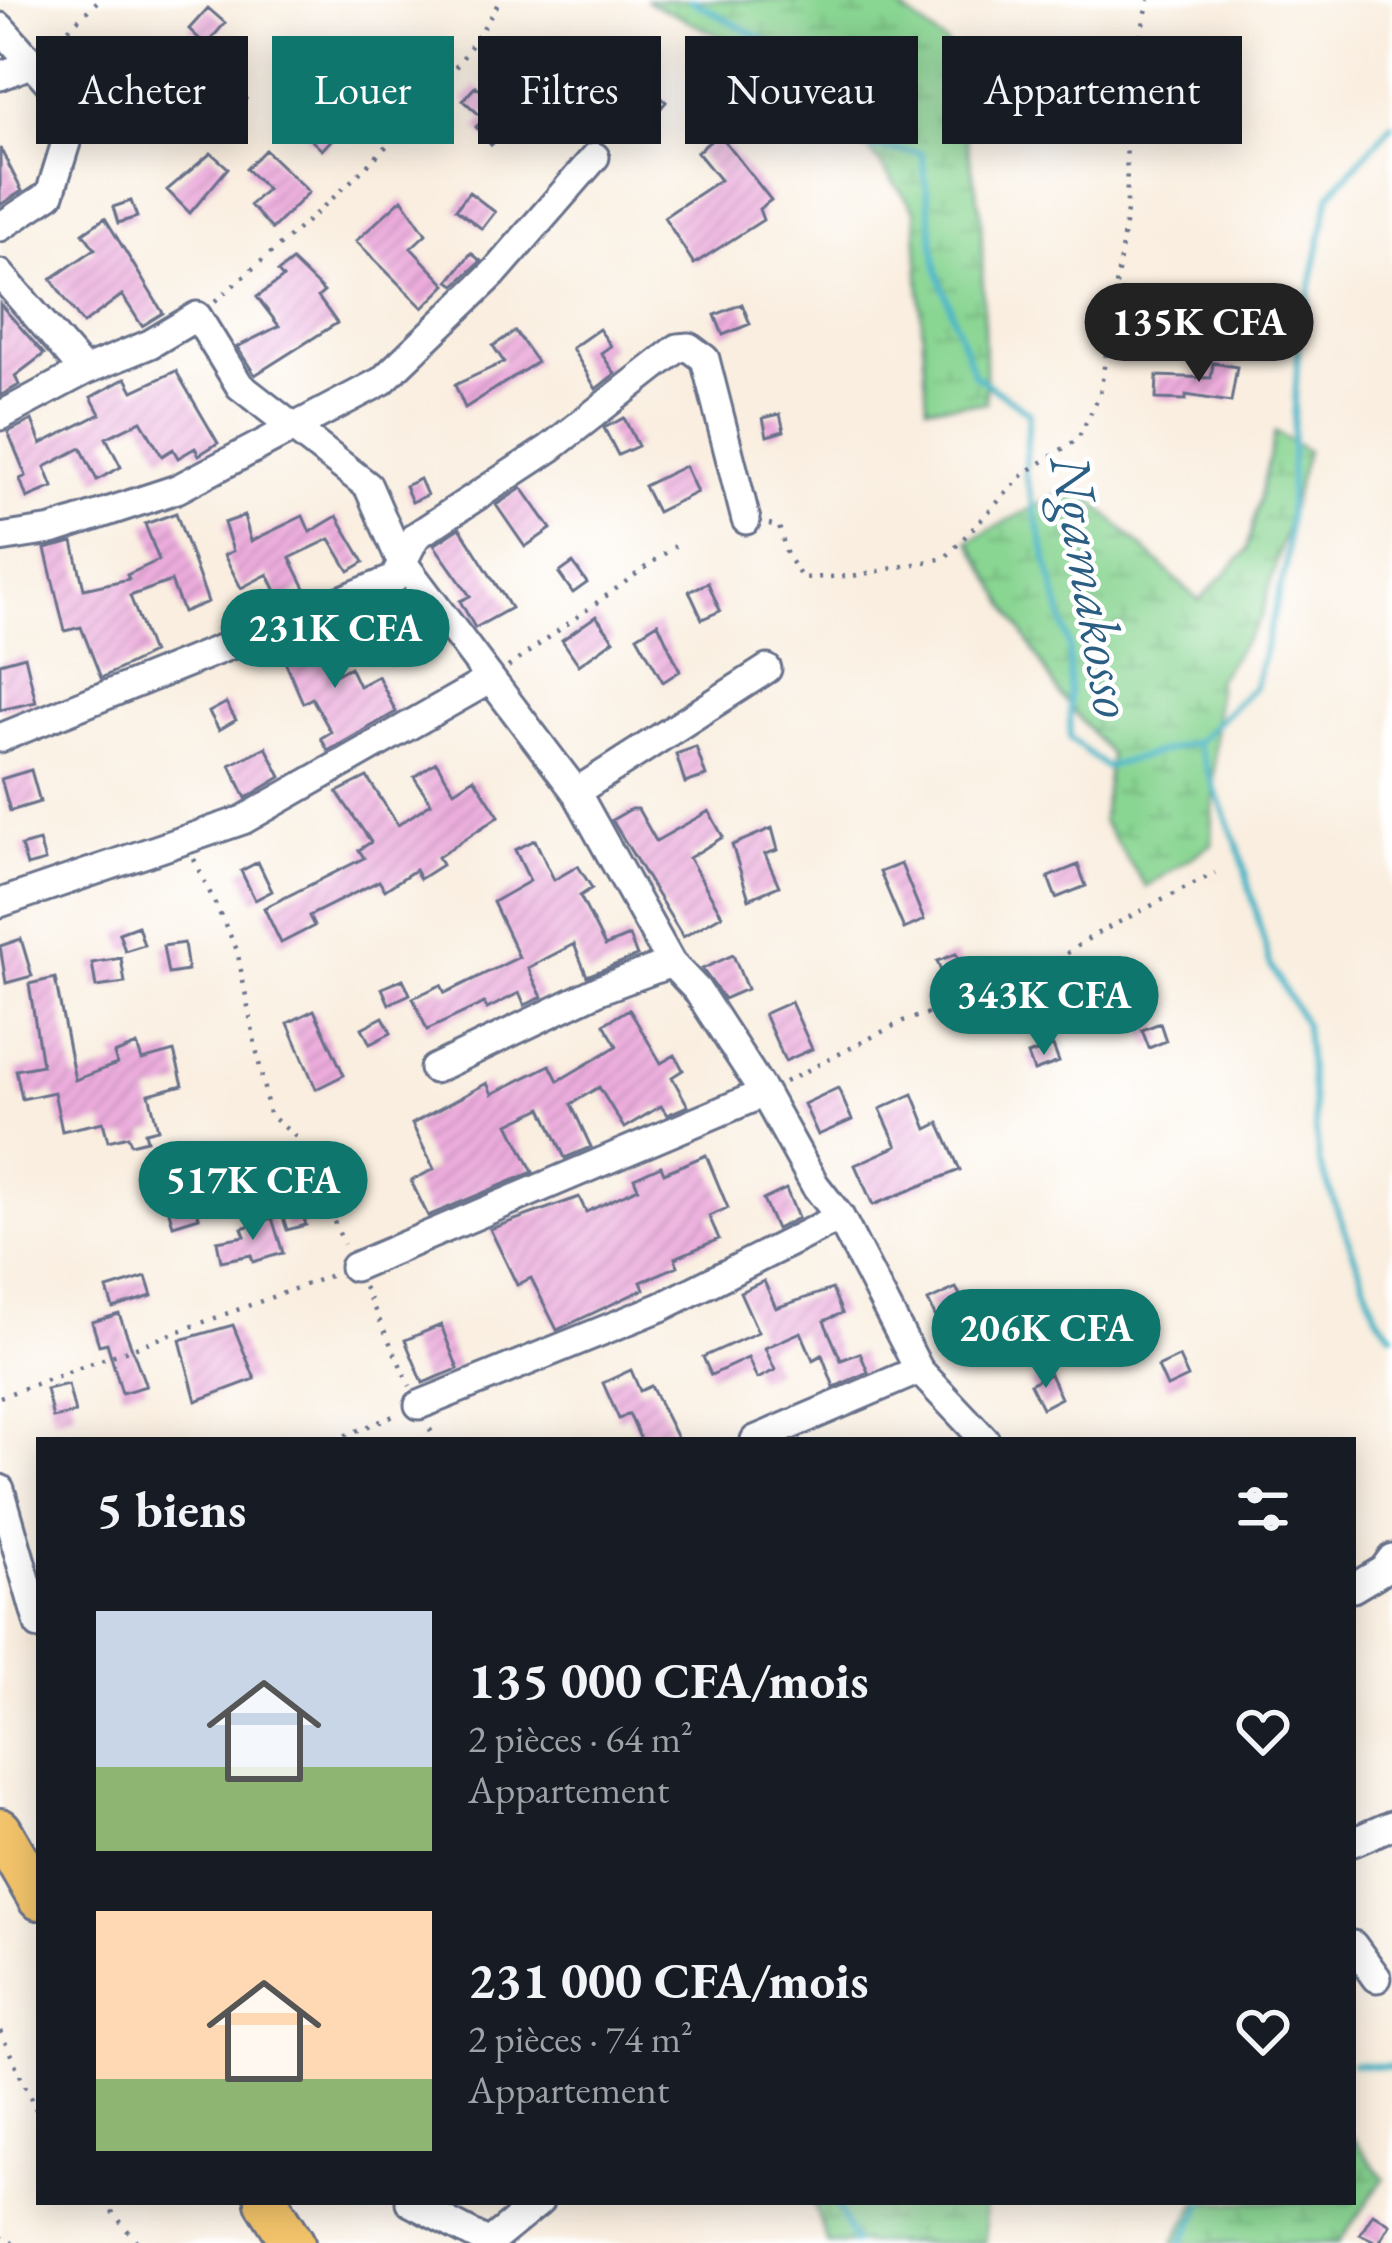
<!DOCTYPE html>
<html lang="fr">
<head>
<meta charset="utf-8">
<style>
	:root { --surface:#171b24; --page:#242831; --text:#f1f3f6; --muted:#9ea1a6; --accent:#0f766e }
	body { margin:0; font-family:"EB Garamond",serif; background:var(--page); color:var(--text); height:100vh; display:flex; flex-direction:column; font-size:45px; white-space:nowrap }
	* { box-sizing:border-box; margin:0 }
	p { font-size:39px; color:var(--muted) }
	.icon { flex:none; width:66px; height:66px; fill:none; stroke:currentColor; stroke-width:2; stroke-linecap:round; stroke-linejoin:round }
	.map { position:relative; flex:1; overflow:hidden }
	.side { position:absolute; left:36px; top:1437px; width:1320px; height:768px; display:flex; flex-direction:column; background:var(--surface); border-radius:0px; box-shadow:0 6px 30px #0003 }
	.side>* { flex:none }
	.banner { position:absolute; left:36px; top:36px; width:1320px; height:108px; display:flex; gap:24px }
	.price { position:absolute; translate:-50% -102px; padding:0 27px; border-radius:42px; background:var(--accent); color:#fff; font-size:39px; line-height:78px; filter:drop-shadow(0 3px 6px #0008) }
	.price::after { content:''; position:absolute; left:50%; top:72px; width:36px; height:27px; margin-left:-18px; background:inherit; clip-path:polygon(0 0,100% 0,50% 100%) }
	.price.current { background:#222; color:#fff }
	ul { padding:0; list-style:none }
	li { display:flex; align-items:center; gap:36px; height:300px; padding:0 60px }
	li span { display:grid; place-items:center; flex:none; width:336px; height:240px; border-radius:0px; color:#555 }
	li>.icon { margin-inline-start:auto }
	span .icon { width:144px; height:144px; fill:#fffc; stroke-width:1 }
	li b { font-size:51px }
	h2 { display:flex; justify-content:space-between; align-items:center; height:144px; padding:0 60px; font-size:51px }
	.pill { padding:0 42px; border-radius:0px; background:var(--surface); box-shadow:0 6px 30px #0003; font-size:42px; line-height:108px }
	.pill.current { background:var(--accent); color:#fff }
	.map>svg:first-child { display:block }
	.wetland { fill:url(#wetland-marsh); stroke:#528278; stroke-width:3 }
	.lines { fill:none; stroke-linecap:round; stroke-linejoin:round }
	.stream { stroke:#4ab5c7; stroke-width:6 }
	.building { fill:url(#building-hatch) }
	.minor-casing { stroke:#69728b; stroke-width:33 }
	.primary-casing { stroke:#69728b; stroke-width:48 }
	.path { stroke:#69728b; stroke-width:4.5; stroke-dasharray:3 9; stroke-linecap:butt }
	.minor { stroke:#fff; stroke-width:27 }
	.primary { stroke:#f2c36a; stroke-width:42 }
	.labels { text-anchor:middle; stroke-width:9; stroke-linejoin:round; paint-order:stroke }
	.water-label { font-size:57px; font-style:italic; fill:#2b5e83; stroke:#fff }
</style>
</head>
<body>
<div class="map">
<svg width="1392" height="2243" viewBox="0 0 1392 2243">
	<defs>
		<pattern id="wetland-marsh" width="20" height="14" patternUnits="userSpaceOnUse" patternTransform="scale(3)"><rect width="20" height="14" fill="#89d592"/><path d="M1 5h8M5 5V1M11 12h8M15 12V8" fill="none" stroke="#76b780"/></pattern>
		<pattern id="building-hatch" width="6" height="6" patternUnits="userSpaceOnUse" patternTransform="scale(3)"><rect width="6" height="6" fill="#ecacdc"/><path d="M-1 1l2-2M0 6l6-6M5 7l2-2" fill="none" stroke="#ca94bf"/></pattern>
	</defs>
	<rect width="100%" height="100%" fill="#fff"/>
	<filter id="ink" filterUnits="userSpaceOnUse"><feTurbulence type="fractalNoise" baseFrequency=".00833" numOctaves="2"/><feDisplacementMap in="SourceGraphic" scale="24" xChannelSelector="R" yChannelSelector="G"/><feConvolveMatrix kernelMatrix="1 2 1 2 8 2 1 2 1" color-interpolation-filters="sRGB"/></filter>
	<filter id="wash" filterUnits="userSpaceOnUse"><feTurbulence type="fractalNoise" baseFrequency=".004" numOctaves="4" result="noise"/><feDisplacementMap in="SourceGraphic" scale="48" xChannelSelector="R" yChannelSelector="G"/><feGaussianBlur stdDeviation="2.7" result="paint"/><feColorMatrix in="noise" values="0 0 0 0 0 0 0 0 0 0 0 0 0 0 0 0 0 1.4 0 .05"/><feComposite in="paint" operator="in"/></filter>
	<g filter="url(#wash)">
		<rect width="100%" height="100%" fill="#f9eedf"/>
		<path class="wetland" d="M 645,0 L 890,0 L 947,44 L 981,213 L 986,403 L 927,406 L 915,210 L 820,85 Z
			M 1275,432 L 1307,451 L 1261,618 L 1217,680 L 1212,844 L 1146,887 L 1102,821 L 1110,755 L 1059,694 L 969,541 L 1076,485 L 1199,601 L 1247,551 Z
			M 1353,2138 L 1384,2179 L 1338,2243 L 1174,2243 L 1197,2202 L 1353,2202 Z
			M 813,2202 L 984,2202 L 985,2243 L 827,2243 Z"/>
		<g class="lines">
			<path class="stream" d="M 691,0 L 786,52 L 863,147 L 922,153 L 937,270 L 974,375 L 1029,412 L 1025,473 L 1069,646 L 1070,738 L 1105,767 L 1196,742 L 1239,849 L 1270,964 L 1305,1025 L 1319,1161 L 1377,1316 L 1392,1334
				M 1197,742 L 1255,686 L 1286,566 L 1298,348 L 1330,194 L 1392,124
				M 1353,2064 L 1392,2067
				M 836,2202 L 854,2243
				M 1182,2243 L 1204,2202"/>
		</g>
		<g id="blocks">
			<path class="building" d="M 208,8 L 225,23 L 206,45 L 189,29 Z
				M 527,62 L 555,86 L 563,76 L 587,97 L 565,121 L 515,76 Z
				M 645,83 L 666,102 L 650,121 L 628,101 Z
				M 230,85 L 246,99 L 233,114 L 217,99 Z
				M 476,86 L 494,103 L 482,117 L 463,100 Z
				M 496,109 L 511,126 L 491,145 L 476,127 Z
				M 311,113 L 335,136 L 322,150 L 298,128 Z
				M 719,134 L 771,200 L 759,209 L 763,220 L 694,264 L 664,217 L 720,180 L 697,152 Z
				M 0,148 L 22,191 L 0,205 Z
				M 265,150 L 309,192 L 272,229 L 250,205 L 267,189 L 246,169 Z
				M 211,153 L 228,168 L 190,213 L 167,190 Z
				M 469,192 L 495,212 L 482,229 L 456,209 Z
				M 402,199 L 426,234 L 411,248 L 446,285 L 423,308 L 356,241 Z
				M 131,201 L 137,217 L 118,223 L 113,207 Z
				M 105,218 L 163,313 L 142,326 L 122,295 L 83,324 L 51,279 L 95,249 L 83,233 Z
				M 471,253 L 481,261 L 455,285 L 449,281 Z
				M 292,261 L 324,292 L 318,297 L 337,323 L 255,375 L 237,347 L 279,326 L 257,297 L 283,278 L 278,272 Z
				M 0,304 L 44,354 L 15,376 L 19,385 L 0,396 Z
				M 742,304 L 750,324 L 723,335 L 715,315 Z
				M 1182,308 L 1201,310 L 1196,339 L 1178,336 Z
				M 599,329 L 611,346 L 601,353 L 615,374 L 596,389 L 572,348 Z
				M 515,331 L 537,362 L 465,408 L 455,385 L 504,362 L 493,346 Z
				M 1213,363 L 1237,367 L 1231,402 L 1186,395 L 1186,400 L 1156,399 L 1157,376 L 1211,378 Z
				M 176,371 L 218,443 L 199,455 L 195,448 L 178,458 L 173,449 L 162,456 L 141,421 L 106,438 L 121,467 L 97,480 L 81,448 L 45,467 L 53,487 L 27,498 L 20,479 L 26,476 L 8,432 L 32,420 L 41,444 L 100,414 L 91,397 L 126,378 L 133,391 Z
				M 780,414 L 784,431 L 767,436 L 763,418 Z
				M 624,418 L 638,446 L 618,455 L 604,428 Z
				M 685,466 L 697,492 L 657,512 L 644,486 Z
				M 420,479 L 427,495 L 412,502 L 405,486 Z
				M 522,488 L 551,529 L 525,547 L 496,505 Z
				M 176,513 L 208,602 L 183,612 L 171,581 L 130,596 L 152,653 L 101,678 L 81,627 L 65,631 L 45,549 L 73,542 L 84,589 L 129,579 L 127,575 L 159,560 L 145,524 Z
				M 244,516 L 251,541 L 303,516 L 310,532 L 337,516 L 364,562 L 349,571 L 330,539 L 290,558 L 305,588 L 280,600 L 268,574 L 241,588 L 224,555 L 233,551 L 224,523 Z
				M 460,528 L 511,608 L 475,628 L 460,601 L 470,596 L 434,545 Z
				M 573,563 L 587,583 L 573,593 L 559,573 Z
				M 708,583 L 720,611 L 702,619 L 689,591 Z
				M 395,598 L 422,646 L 389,662 L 365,612 Z
				M 596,616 L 614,640 L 579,665 L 562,640 Z
				M 658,623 L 680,671 L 663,682 L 637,636 Z
				M 311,632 L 318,647 L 324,644 L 337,674 L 350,667 L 359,686 L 378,676 L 396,712 L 328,751 L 321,738 L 331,732 L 312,698 L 303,703 L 278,645 Z
				M 25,656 L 36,702 L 0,710 L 0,663 Z
				M 226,703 L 236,720 L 219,730 L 209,712 Z
				M 266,747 L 281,777 L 246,798 L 230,765 Z
				M 696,747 L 706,776 L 685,783 L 676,754 Z
				M 436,762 L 454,791 L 474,778 L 499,816 L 438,857 L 442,865 L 420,879 L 415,870 L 385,890 L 379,881 L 309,916 L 314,926 L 281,943 L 264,908 L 364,858 L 359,850 L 371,842 L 337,792 L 367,777 L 398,825 L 431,803 L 414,777 Z
				M 31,770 L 40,802 L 10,811 L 1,779 Z
				M 631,809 L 638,809 L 656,841 L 709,811 L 723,837 L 689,858 L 722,915 L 683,937 L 612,820 Z
				M 772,828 L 778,850 L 765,854 L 779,886 L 749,899 L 732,845 Z
				M 535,840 L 554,880 L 578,866 L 592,888 L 580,896 L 605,946 L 629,936 L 637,956 L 587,976 L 574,944 L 528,968 L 542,997 L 525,1005 L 519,993 L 487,1009 L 484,1003 L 427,1030 L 413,998 L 441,985 L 445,993 L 519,957 L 493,902 L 530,881 L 515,850 Z
				M 39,841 L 45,861 L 27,866 L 21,846 Z
				M 258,862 L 272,891 L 255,900 L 241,871 Z
				M 901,864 L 924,920 L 904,929 L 880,872 Z
				M 1078,865 L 1086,886 L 1056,898 L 1048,877 Z
				M 138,926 L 144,945 L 125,951 L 119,933 Z
				M 21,939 L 32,976 L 6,983 L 0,946 Z
				M 184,943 L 188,971 L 168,974 L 163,946 Z
				M 956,954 L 964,975 L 946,983 L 937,961 Z
				M 733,955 L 747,989 L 724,999 L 702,969 Z
				M 121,958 L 125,983 L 96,987 L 92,963 Z
				M 1134,971 L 1141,996 L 1104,1006 L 1097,981 Z
				M 55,978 L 75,1080 L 117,1064 L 114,1054 L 137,1045 L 142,1060 L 174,1051 L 183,1085 L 149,1094 L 158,1129 L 145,1132 L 147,1140 L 131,1144 L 128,1136 L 108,1141 L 103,1122 L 62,1131 L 54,1092 L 22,1099 L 16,1070 L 42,1065 L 29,984 Z
				M 403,979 L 410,994 L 389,1004 L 382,988 Z
				M 791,1002 L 812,1049 L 785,1061 L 764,1014 Z
				M 629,1009 L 661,1063 L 675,1055 L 683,1070 L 672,1077 L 688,1106 L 667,1115 L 661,1106 L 624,1128 L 599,1087 L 571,1104 L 591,1147 L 565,1158 L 542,1108 L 509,1124 L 533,1172 L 428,1216 L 411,1181 L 434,1169 L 412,1124 L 487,1083 L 492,1094 L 550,1065 L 558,1081 L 617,1046 L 604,1024 Z
				M 314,1010 L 344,1075 L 316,1089 L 288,1023 Z
				M 383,1017 L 391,1033 L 370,1044 L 362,1028 Z
				M 1160,1023 L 1166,1041 L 1149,1048 L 1142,1030 Z
				M 1053,1046 L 1059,1062 L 1034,1071 L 1028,1055 Z
				M 838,1088 L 852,1120 L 818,1135 L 804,1104 Z
				M 913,1094 L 927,1129 L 939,1123 L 960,1170 L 873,1205 L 855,1165 L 897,1146 L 880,1109 Z
				M 706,1155 L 728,1208 L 709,1216 L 719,1239 L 675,1258 L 678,1266 L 641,1282 L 644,1289 L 557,1330 L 531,1278 L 517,1285 L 490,1229 L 579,1197 L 586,1212 L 638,1188 L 634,1178 L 661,1166 L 664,1173 Z
				M 248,1160 L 252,1179 L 227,1183 L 223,1164 Z
				M 190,1186 L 199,1217 L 173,1225 L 164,1195 Z
				M 786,1189 L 798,1218 L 776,1229 L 763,1200 Z
				M 300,1205 L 306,1225 L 287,1230 L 281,1211 Z
				M 272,1218 L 283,1253 L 253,1262 L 251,1255 L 221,1261 L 217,1241 L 245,1236 L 242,1228 Z
				M 146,1277 L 152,1296 L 113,1308 L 107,1289 Z
				M 764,1281 L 776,1308 L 832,1289 L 842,1313 L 824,1321 L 841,1360 L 860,1353 L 868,1372 L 834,1387 L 822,1355 L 813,1360 L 801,1332 L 765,1348 L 775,1370 L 757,1379 L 748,1358 L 711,1375 L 703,1357 L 758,1332 L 740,1292 Z
				M 956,1288 L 987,1342 L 961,1354 L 944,1317 L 937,1320 L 928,1301 Z
				M 119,1314 L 146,1386 L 122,1393 L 107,1343 L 99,1345 L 92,1322 Z
				M 233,1325 L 255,1379 L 196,1401 L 180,1340 Z
				M 441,1325 L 458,1369 L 423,1383 L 405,1340 Z
				M 1179,1357 L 1188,1377 L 1167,1387 L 1158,1367 Z
				M 631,1370 L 640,1391 L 651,1386 L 678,1440 L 641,1440 L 629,1414 L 619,1419 L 603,1383 Z
				M 1050,1374 L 1061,1398 L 1042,1408 L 1030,1384 Z
				M 68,1384 L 75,1413 L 53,1418 L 46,1389 Z
				M 1373,2213 L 1390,2224 L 1379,2243 L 1360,2234 Z"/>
		</g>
	</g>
	<g filter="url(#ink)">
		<use href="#blocks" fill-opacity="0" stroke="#69728b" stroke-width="3"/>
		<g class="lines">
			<defs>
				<path id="minor" d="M 0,27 L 62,97 L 73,120 L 50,194 L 0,227
					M 0,76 L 30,64
					M 0,274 L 84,371
					M 0,416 L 84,371 L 150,344 L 197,316 L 240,386 L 368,486 L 400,559 L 576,792 L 671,963 L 697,990 L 764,1093 L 815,1185 L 840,1217 L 919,1370 L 985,1440
					M 0,538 L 52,530 L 177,489 L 382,381 L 494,273 L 595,157
					M 0,738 L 394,579 L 416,536 L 550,448 L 678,348 L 689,347 L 705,359 L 746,520
					M 576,792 L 767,669
					M 0,903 L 243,820 L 489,680
					M 434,1069 L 601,989 L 671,963
					M 354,1267 L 764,1093
					M 419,1405 L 661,1307 L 840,1217
					M 755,1440 L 919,1370
					M 0,1489 L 39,1625
					M 1353,1588 L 1383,1570 L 1392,1558
					M 1353,1842 L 1392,1825
					M 1353,1945 L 1377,1978
					M 410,2202 L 489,2243
					M 489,2243 L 539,2202"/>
				<path id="primary" d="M 0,1830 L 39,1898
					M 267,2202 L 293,2243"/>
			</defs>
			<use href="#minor" class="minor-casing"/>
			<use href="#primary" class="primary-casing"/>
			<path class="path" d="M 51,45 L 99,0
				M 215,301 C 317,213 434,118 500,0
				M 769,524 L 779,526 L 787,556 L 802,578 L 853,576 L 945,558 L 1025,473 L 1078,439 L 1100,394 L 1127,211 L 1126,95 L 1149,0
				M 508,667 L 675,546
				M 194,859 L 237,950 L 269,1114 L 296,1137 L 344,1244
				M 785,1082 L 903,1021 L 1017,987 L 1094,935 L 1215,873
				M 364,1287 L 410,1386
				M 0,1397 L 332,1275
				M 430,1429 L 435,1440
				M 334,1440 L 396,1415
				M 0,2031 L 39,2116
				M 104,2202 L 138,2243
				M 0,2237 L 13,2243"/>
			<use href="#minor" class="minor"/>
			<use href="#primary" class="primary"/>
		</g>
	</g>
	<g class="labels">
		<g class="water-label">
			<text transform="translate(1093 586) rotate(80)" y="20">Ngamakosso</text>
		</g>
	</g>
</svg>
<b class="price current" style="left:1199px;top:385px">135K CFA</b>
<b class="price" style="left:335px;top:691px">231K CFA</b>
<b class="price" style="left:1044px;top:1058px">343K CFA</b>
<b class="price" style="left:253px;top:1243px">517K CFA</b>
<b class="price" style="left:1046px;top:1391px">206K CFA</b>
<div class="banner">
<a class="pill">Acheter</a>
<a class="pill current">Louer</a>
<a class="pill">Filtres</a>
<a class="pill">Nouveau</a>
<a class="pill">Appartement</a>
</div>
<section class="side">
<h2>5 biens<svg class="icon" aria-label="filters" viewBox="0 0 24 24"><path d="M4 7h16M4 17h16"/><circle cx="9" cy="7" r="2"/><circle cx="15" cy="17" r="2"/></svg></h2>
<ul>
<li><span style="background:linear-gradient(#c9d6e8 65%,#8fb573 0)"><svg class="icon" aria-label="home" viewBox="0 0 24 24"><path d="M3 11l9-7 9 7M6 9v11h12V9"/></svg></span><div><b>135 000 CFA/mois</b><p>2 pièces · 64 m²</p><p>Appartement</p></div><svg class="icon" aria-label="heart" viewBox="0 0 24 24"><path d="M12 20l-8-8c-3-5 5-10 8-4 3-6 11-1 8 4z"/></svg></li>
<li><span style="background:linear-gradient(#ffd9b3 70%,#8fb573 0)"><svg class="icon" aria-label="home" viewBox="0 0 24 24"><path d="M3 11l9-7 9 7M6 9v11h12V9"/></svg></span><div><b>231 000 CFA/mois</b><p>2 pièces · 74 m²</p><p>Appartement</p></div><svg class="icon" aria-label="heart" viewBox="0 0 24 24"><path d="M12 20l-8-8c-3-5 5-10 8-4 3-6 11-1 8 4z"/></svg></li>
</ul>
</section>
</div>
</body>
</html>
